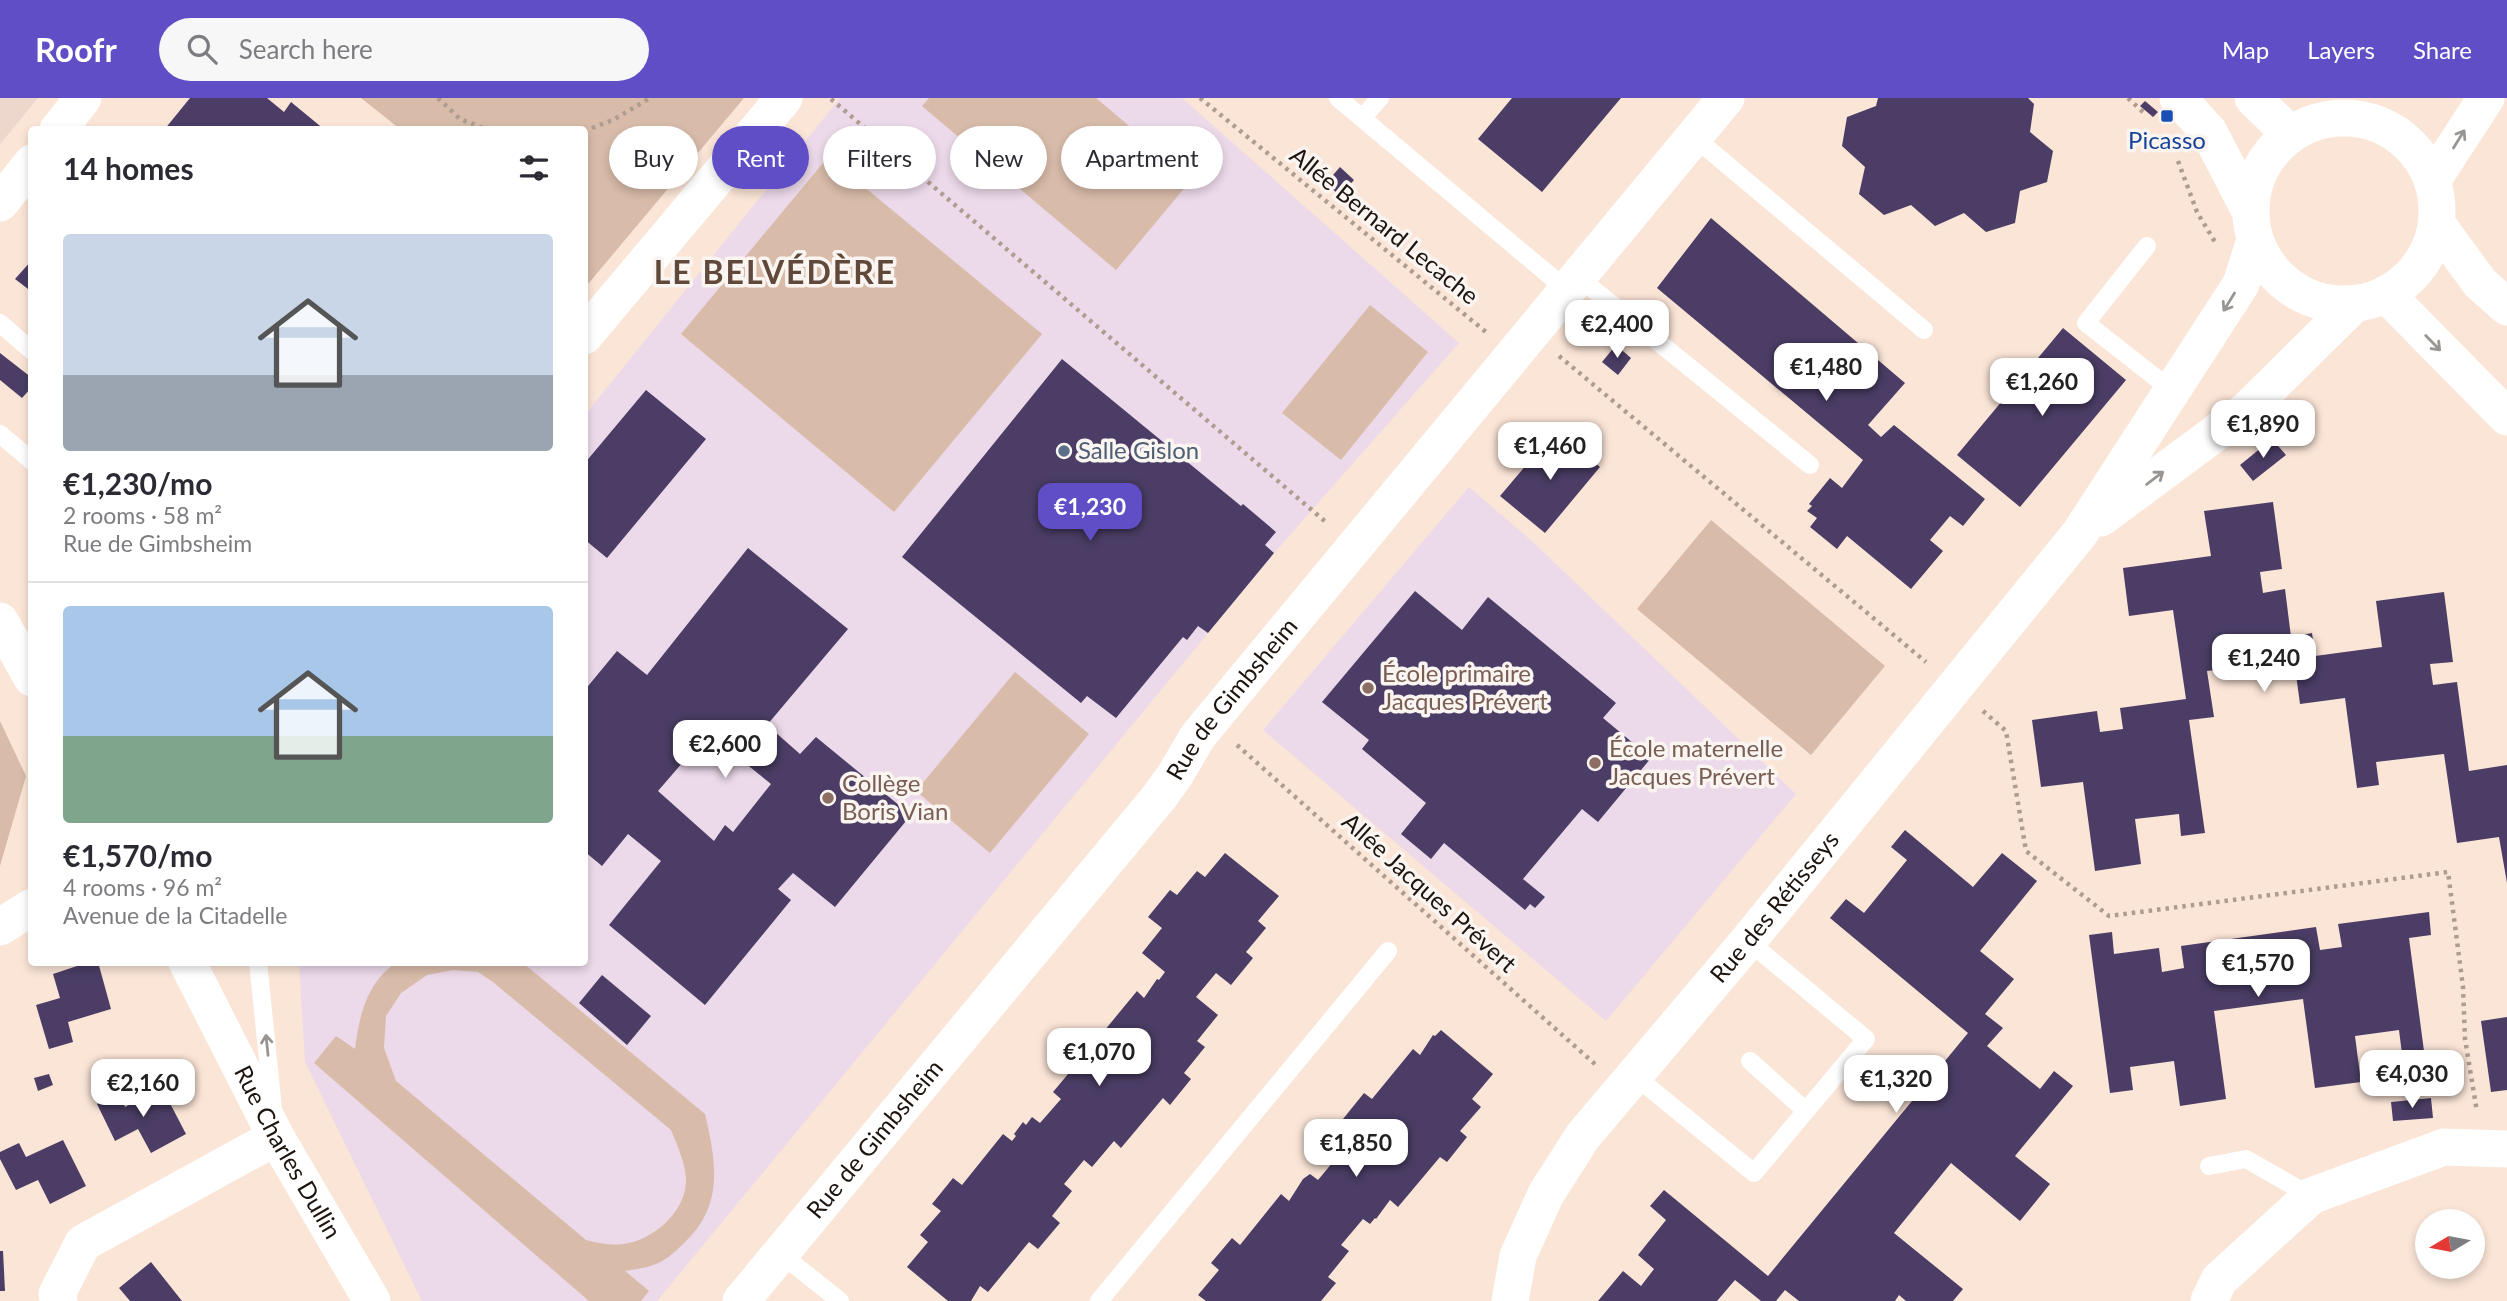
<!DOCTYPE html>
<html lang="en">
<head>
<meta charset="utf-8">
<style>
	:root { --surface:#fff; --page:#f7f7f7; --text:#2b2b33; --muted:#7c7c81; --line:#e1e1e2; --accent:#5f4ec6 }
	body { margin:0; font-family:Lato,sans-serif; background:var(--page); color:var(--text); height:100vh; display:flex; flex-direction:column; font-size:26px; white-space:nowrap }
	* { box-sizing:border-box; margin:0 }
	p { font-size:23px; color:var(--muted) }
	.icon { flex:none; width:38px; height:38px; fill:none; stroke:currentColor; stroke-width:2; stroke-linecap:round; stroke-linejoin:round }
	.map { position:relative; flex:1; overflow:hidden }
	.sheet { position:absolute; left:28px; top:28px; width:560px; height:840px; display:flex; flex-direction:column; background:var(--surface); border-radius:7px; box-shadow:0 4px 10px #0003 }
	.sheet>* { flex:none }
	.top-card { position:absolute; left:609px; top:28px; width:665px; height:63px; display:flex; gap:14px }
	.needle { width:46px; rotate:260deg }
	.buttons { position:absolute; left:2415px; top:1111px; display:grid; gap:14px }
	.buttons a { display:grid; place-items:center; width:70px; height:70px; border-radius:50%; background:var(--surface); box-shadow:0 4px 10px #0003; font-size:35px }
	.price { position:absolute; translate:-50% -60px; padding:0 16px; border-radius:14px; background:#fff; color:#222; font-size:23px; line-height:46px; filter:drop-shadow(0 2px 4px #0008) }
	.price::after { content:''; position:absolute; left:50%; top:42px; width:21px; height:16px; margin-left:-10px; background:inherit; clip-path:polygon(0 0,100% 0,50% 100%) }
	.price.active { background:var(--accent); color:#fff }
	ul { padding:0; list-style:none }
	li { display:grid; align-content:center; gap:14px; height:371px; padding:0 35px }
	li+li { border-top:2px solid var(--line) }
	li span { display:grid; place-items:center; height:217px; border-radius:7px; color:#555 }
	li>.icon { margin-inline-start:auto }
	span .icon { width:126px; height:126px; fill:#fffc; stroke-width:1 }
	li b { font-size:30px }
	h2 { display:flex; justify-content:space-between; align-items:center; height:84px; padding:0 35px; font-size:30px }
	.chip { padding:0 24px; border-radius:32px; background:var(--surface); box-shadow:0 4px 10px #0003; font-size:24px; line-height:63px }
	.chip.active { background:var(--accent); color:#fff }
	header { display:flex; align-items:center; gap:42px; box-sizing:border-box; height:98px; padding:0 35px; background:var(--accent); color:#fff }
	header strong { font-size:33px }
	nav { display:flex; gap:38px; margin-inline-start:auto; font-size:24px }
	.search { width:490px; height:63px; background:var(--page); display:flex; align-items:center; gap:18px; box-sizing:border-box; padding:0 24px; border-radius:38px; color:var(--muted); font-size:26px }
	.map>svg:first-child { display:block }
	.commercial { fill:#edd6cb }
	.education { fill:#ecd9e9 }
	.green { fill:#d8bba9; fill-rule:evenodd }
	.building { fill:#4b3d65; fill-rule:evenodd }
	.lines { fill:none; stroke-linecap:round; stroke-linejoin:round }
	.path { stroke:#ae9c91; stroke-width:4.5; stroke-dasharray:3.5 5; stroke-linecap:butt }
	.lane { stroke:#fff; stroke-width:18 }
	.street { stroke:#fff; stroke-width:37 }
	.oneway { stroke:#999593 }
	.transit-dot { fill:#1a4fb4; stroke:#fbf5f2; stroke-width:2.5 }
	.service-dot { fill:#5c6f8a; stroke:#fbf5f2; stroke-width:2.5 }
	.education-dot { fill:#8d6e63; stroke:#fbf5f2; stroke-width:2.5 }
	.labels { text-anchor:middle; stroke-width:7; stroke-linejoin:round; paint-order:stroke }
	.transit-label { font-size:24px; fill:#164399; stroke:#fbf5f2 }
	.street-label { font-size:24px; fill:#1d140e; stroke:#fbf5f2 }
	.service-label { font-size:24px; fill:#4e5e75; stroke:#fbf5f2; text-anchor:start }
	.education-label { font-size:24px; fill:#785e54; stroke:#fbf5f2; text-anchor:start }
	.district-label { font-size:32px; font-weight:bold; letter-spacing:2px; fill:#60493b; stroke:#fbf5f2 }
</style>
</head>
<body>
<header>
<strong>Roofr</strong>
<div class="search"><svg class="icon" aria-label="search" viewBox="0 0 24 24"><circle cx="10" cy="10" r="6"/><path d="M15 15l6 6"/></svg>Search here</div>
<nav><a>Map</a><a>Layers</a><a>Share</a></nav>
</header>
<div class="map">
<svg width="2507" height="1203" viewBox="0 0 2507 1203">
	<rect width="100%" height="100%" fill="#fbe5d7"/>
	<path class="commercial" d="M 0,0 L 38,0 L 0,46 Z"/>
	<path class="education" d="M 840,0 L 1182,0 L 1459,245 L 1274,455 L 657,1203 L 422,1203 L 305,964 L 299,865 L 584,864 L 585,317 Z
		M 1469,389 L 1534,445 L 1796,696 L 1606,923 L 1263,632 Z"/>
	<path class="green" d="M 361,0 L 744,0 L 588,186 L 584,183 L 584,32 L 400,31 Z
		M 929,0 L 1096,0 L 1192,81 L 1116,172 L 922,8 Z
		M 828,59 L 1042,236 L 894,414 L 681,236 Z
		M 1370,207 L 1428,254 L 1341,362 L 1282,315 Z
		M 1711,422 L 1885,568 L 1811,657 L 1637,511 Z
		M 1015,574 L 1089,636 L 990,755 L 916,693 Z
		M 0,623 L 26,678 L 0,768 Z
		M 398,864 L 523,865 L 705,1016 C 716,1063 724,1106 686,1143 C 678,1151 668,1161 656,1166 C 647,1170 635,1171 625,1173 L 649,1193 L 641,1203 L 589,1203 L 314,965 L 336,938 L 355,951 C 359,919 367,882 398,864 ZM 453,872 L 478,874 L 493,884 L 671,1032 C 677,1047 687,1068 686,1085 C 684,1115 653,1142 624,1146 C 611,1148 598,1145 586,1142 L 396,983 L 384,950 L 386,918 L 401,895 L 427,877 Z"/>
	<path class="building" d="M 190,0 L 267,0 L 284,14 L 291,4 L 325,32 L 164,32 Z
		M 1512,0 L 1621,0 L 1542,94 L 1478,41 Z
		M 1878,0 L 2028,0 L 2034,6 L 2030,34 L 2053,53 L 2047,84 L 2020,93 L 2015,125 L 1986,134 L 1964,115 L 1935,128 L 1911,107 L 1884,117 L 1859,96 L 1865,69 L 1842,48 L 1847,19 L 1876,8 Z
		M 2145,3 L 2158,14 L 2153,19 L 2140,8 Z
		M 1340,69 L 1354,82 L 1340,98 L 1326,85 Z
		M 1711,120 L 1905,285 L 1868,327 L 1881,339 L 1894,327 L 1985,401 L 1963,428 L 1950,418 L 1930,442 L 1943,453 L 1911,491 L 1847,438 L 1837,451 L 1810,429 L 1817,420 L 1807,413 L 1812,408 L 1809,406 L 1830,380 L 1842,390 L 1863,362 L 1657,190 Z
		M 32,162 L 32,194 L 15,181 Z
		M 2063,230 L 2126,282 L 2020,409 L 1957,357 Z
		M 1616,247 L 1631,260 L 1618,277 L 1602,264 Z
		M 0,255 L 32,280 L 32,289 L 22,300 L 0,282 Z
		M 1062,261 L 1241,408 L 1243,406 L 1276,434 L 1265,447 L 1274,455 L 1208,535 L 1198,528 L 1187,542 L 1183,539 L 1116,620 L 1087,598 L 1081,605 L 902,459 Z
		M 646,292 L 706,341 L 607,460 L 584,441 L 584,366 Z
		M 1556,332 L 1600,369 L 1545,435 L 1500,398 Z
		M 2272,341 L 2286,357 L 2253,383 L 2240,367 Z
		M 2273,404 L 2282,471 L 2260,474 L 2263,495 L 2285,491 L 2291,539 L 2312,535 L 2315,558 L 2382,549 L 2376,503 L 2444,494 L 2453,564 L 2430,566 L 2433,587 L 2457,584 L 2469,673 L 2507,667 L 2507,785 L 2499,739 L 2457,745 L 2444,656 L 2376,664 L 2379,687 L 2357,690 L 2345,600 L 2300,606 L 2294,562 L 2207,573 L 2214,619 L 2189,622 L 2205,735 L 2181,738 L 2179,716 L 2135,721 L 2141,766 L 2095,773 L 2083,684 L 2041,689 L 2032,622 L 2097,613 L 2100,634 L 2123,631 L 2120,610 L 2186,601 L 2173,512 L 2129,518 L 2123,470 L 2211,458 L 2204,413 Z
		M 748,450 L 848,531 L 767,627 L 800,656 L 816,639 L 911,717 L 835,809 L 793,775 L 778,791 L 791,802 L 705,907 L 609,827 L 661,763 L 628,736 L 602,768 L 584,753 L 584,593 L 617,553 L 647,577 ZM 708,635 L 771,686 L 733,734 L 725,727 L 714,743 L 658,693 Z
		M 1415,493 L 1462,532 L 1488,499 L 1616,605 L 1603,620 L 1651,660 L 1598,724 L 1582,711 L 1523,781 L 1545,799 L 1535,810 L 1530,806 L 1525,812 L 1444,745 L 1431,761 L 1401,736 L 1426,705 L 1362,651 L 1369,642 L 1322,604 Z
		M 1905,732 L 1973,789 L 2002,755 L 2037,783 L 1980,853 L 2014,881 L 1985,916 L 2003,930 L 1987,948 L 2040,991 L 2054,973 L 2073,988 L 2015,1058 L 2050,1086 L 2020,1123 L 1951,1065 L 1894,1135 L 1963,1191 L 1953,1203 L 1906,1203 L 1899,1197 L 1895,1203 L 1799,1203 L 1785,1192 L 1776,1203 L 1761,1203 L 1735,1182 L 1717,1203 L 1598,1203 L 1623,1173 L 1641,1188 L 1654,1171 L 1638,1157 L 1666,1122 L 1650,1108 L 1664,1092 L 1768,1178 L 1968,935 L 1830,820 L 1846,801 L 1864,815 L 1907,762 L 1891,749 Z
		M 1225,755 L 1279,798 L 1258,823 L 1266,830 L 1246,854 L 1253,860 L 1231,887 L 1216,875 L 1196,899 L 1218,917 L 1197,943 L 1205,949 L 1184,975 L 1191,981 L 1170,1007 L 1163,1000 L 1121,1050 L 1114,1043 L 1092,1069 L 1084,1062 L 1064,1086 L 1072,1093 L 1052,1118 L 1060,1125 L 1038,1151 L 1029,1144 L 988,1194 L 980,1188 L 971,1203 L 948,1203 L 907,1169 L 928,1144 L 920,1137 L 941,1113 L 932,1106 L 953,1080 L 962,1087 L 1003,1036 L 1012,1043 L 1016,1038 L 1014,1036 L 1023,1024 L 1026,1027 L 1032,1019 L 1040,1025 L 1061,1001 L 1053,994 L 1074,969 L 1066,962 L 1087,937 L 1095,944 L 1137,893 L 1144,900 L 1157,881 L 1159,882 L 1165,874 L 1142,855 L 1162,830 L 1148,819 L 1170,792 L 1177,797 L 1197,773 L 1205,779 Z
		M 2429,814 L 2431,837 L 2409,840 L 2424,953 L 2402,956 L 2399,932 L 2355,938 L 2361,984 L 2315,990 L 2303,901 L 2214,913 L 2226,1001 L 2180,1008 L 2174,963 L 2130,969 L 2133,992 L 2110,995 L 2089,837 L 2112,834 L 2114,856 L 2159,850 L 2162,874 L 2184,870 L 2181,848 L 2316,829 L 2320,852 L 2342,849 L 2338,826 Z
		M 89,864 L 98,864 L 111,911 L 68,924 L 73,944 L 49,951 L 36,907 L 60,900 L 53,876 Z
		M 602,877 L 651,918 L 627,947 L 579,905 Z
		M 2507,919 L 2507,992 L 2491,994 L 2481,923 Z
		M 1441,932 L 1493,976 L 1472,1001 L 1481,1009 L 1460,1033 L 1467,1039 L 1447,1064 L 1440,1059 L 1398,1109 L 1390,1102 L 1376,1121 L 1375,1120 L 1370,1126 L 1363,1121 L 1341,1147 L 1349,1153 L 1328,1179 L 1336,1185 L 1321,1203 L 1206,1203 L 1198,1197 L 1219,1172 L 1211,1165 L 1232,1140 L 1240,1147 L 1281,1096 L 1289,1103 L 1303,1081 L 1310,1076 L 1318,1082 L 1338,1058 L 1330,1052 L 1351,1027 L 1343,1021 L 1364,995 L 1372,1001 L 1413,951 L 1420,957 L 1433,937 L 1435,938 Z
		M 49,976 L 53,987 L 38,993 L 34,980 Z
		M 162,990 L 186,1036 L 151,1055 L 138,1031 L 115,1043 L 97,1006 L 118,994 L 125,1009 Z
		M 2431,1000 L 2433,1020 L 2393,1023 L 2391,1004 Z
		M 63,1042 L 86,1088 L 50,1106 L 38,1082 L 16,1092 L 0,1061 L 0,1054 L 19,1045 L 26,1059 Z
		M 0,1153 L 3,1153 L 5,1193 L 0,1193 Z
		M 151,1164 L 182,1203 L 130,1203 L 119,1190 Z"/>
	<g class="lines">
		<path class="path" d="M 438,0 L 460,21 L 488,32
			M 1200,0 L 1486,234
			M 2128,0 L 2143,14
			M 831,1 L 1327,425
			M 584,33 L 613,22 L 650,0
			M 2178,63 L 2197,114 L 2215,144
			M 1559,258 L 1926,564
			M 1983,613 L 2006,633 L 2026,753 L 2109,818 L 2448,774 L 2463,889 L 2465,941 L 2477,1014
			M 1237,647 L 1596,967"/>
		<path class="lane" d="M 1338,0 L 1567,192
			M 1362,20 L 1380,0
			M 1694,39 L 1924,232
			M 2147,148 L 2086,225 L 2174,294
			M 1578,179 L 1810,367
			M 0,225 L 32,253
			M 0,336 L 32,363
			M 258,864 L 273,1011
			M 1750,963 L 1806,1013
			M 1635,978 L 1754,1075 L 1866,941 L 1748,843
			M 2209,1068 L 2246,1061 L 2311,1098
			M 781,1156 L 840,1203
			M 1099,1203 L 1388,853"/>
		<g class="street">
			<path d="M 2178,0 L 2209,34 L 2251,115"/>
			<path d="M 2253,0 L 2290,36"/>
			<circle cx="2344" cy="113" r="93"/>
			<path d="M 58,32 L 83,0"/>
			<path d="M 2432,83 L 2486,0"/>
			<path d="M 0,105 L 32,65"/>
			<path d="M 2437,126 L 2480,185 L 2507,209"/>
			<path d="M 2386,196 L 2507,319"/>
			<path d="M 584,238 L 784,0"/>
			<path d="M 2101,420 L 2248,311 L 2354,206"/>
			<path d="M 0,523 L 32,580"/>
			<path d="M 0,829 L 32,809"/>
			<path id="s1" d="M 187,864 L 276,1039 L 372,1203"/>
			<path d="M 59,1203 L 57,1196 L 83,1145 L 276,1039"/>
			<path id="s2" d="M 741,1203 L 1160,698 L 1175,677 L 1198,638 L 1726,0"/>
			<path id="s3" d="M 1510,1203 L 1518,1158 L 1546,1096 L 1583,1038 L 1748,843 L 2080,435 L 2241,186 L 2255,142"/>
			<path d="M 2209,1203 L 2219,1182 L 2311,1098 L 2444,1049 L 2507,1051"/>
		</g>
	</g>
	<defs><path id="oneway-shaft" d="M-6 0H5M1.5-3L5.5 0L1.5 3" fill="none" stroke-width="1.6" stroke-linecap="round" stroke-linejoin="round" transform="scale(1.75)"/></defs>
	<g class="oneway">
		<use href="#oneway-shaft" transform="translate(2459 41) rotate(-58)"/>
		<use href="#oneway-shaft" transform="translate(2229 204) rotate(122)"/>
		<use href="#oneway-shaft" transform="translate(2433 245) rotate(46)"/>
		<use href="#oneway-shaft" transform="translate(2155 380) rotate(-37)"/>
		<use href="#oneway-shaft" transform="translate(267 947) rotate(-96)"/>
	</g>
	<rect class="transit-dot" x="2160" y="11" width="14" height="14" rx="3.5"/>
	<circle class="service-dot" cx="1064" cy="353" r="7"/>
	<g class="education-dot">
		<circle cx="1368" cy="590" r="7"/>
		<circle cx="1595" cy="665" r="7"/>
		<circle cx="828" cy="700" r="7"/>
	</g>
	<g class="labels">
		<g class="transit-label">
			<text x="2167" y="51">Picasso</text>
		</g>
		<g class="street-label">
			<text transform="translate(1384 128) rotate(39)" y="8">Allée Bernard Lecache</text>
			<text dy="8" stroke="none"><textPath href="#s2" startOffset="777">Rue de Gimbsheim</textPath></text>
			<text transform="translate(1429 795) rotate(42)" y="8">Allée Jacques Prévert</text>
			<text dy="8" stroke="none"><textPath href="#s3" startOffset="481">Rue des Rétisseys</textPath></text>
			<text dy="8" stroke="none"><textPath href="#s2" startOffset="210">Rue de Gimbsheim</textPath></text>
			<text dy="8" stroke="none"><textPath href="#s1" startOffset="215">Rue Charles Dullin</textPath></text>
		</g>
		<g class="service-label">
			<text x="1078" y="361">Salle Gislon</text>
		</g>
		<g class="education-label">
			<text x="1382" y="584">École primaire<tspan x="1382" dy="28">Jacques Prévert</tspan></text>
			<text x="1609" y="659">École maternelle<tspan x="1609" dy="28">Jacques Prévert</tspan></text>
			<text x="842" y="694">Collège<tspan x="842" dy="28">Boris Vian</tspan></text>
		</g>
		<g class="district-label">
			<text x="775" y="186">LE BELVÉDÈRE</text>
		</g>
	</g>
</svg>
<div class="buttons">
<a><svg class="needle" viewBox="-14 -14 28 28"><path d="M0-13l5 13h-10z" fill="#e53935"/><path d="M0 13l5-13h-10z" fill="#7c7c81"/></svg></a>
</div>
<b class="price" style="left:1617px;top:262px">€2,400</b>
<b class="price" style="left:1826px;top:305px">€1,480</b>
<b class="price" style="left:2042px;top:320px">€1,260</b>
<b class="price" style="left:2263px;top:362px">€1,890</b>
<b class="price" style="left:1550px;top:384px">€1,460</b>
<b class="price active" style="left:1090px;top:445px">€1,230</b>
<b class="price" style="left:2264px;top:596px">€1,240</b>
<b class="price" style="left:725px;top:682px">€2,600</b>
<b class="price" style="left:2258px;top:901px">€1,570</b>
<b class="price" style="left:1099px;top:990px">€1,070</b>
<b class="price" style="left:2412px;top:1012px">€4,030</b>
<b class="price" style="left:1896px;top:1017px">€1,320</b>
<b class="price" style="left:143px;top:1021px">€2,160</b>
<b class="price" style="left:1356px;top:1081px">€1,850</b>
<div class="top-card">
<a class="chip">Buy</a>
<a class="chip active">Rent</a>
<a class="chip">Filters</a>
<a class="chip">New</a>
<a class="chip">Apartment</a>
</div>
<section class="sheet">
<h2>14 homes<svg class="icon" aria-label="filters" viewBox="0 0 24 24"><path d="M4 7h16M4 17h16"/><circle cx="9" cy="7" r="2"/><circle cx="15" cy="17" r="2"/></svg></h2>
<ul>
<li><span style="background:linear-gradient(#c9d6e8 65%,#9aa5b1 0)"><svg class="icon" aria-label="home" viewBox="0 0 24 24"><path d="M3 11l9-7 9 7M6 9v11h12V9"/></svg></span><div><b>€1,230/mo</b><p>2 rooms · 58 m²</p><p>Rue de Gimbsheim</p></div></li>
<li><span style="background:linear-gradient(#a9c7e8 60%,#7fa58c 0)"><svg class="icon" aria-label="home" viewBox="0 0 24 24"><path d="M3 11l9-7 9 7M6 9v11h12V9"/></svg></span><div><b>€1,570/mo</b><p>4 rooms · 96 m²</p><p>Avenue de la Citadelle</p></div></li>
</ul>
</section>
</div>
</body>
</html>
